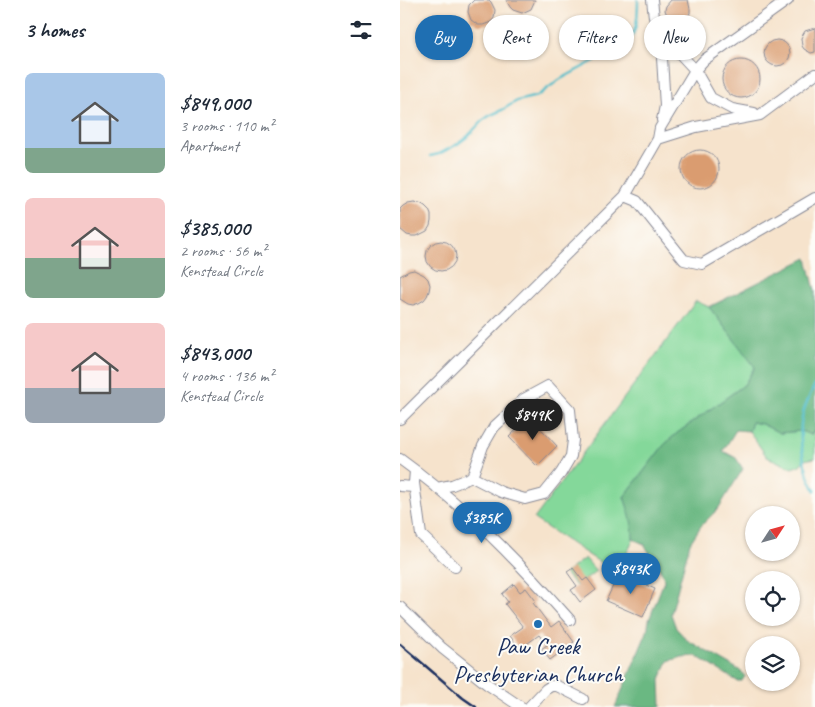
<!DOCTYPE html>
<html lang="en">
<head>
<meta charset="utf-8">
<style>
	:root { --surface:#fff; --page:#f6f6f7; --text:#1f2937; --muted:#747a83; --accent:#1f6fb2 }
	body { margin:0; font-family:Caveat,sans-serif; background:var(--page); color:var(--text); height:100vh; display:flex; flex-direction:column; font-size:19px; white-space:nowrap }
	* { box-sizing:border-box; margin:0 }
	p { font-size:16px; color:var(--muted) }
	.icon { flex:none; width:28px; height:28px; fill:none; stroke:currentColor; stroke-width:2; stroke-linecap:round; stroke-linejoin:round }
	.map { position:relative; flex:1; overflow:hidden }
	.side { display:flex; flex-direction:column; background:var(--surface); width:400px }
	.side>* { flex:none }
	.top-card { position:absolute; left:15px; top:15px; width:325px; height:45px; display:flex; gap:10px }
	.needle { width:32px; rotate:54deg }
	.buttons { position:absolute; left:345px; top:506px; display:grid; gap:10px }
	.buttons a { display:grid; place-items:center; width:55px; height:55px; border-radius:50%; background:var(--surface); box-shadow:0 1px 4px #0004; font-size:25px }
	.price { position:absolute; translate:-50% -42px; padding:0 11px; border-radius:18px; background:var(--accent); color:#fff; font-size:16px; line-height:32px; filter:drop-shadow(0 1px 2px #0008) }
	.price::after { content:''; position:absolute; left:50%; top:30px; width:15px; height:11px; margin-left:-8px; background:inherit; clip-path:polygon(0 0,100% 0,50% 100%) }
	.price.selected { background:#222; color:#fff }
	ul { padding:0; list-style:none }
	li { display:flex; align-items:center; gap:15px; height:125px; padding:0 25px }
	li span { display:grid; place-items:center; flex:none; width:140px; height:100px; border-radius:8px; color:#555 }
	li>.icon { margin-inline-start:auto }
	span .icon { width:60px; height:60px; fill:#fffc; stroke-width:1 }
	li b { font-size:21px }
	h2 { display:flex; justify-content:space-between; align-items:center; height:60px; padding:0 25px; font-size:21px }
	.pill { padding:0 18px; border-radius:22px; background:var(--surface); box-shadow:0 1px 4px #0004; font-size:18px; line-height:45px }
	.pill.selected { background:var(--accent); color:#fff }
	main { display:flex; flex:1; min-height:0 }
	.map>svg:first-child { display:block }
	.green { fill:#84d89a; stroke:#50847c }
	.forest { fill:#6bb882; stroke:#437470 }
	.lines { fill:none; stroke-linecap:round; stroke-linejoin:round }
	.stream { stroke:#52becb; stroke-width:2.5 }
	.building { fill:#da9c6f }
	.minor-casing { stroke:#888995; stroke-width:12 }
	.minor { stroke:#fff; stroke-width:10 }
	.rail { stroke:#1b2f5e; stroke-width:2.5 }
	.poi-dot { fill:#1f6fb2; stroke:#fdfcf7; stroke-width:2 }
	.labels { text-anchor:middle; stroke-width:4; stroke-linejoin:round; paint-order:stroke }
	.poi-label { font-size:24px; fill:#1b2f5e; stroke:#fdfcf7 }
</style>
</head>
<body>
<main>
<section class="side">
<h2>3 homes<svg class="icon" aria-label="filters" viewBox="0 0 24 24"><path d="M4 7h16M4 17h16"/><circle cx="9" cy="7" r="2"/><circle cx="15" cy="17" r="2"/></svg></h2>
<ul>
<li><span style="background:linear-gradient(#a9c7e8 75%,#7fa58c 0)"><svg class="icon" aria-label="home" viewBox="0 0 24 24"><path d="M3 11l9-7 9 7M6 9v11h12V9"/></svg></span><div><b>$849,000</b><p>3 rooms · 110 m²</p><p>Apartment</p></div></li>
<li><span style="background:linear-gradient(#f6c9c9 60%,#7fa58c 0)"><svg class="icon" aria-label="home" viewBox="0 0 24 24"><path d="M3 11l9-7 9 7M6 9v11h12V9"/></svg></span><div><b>$385,000</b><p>2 rooms · 56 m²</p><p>Kenstead Circle</p></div></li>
<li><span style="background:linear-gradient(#f6c9c9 65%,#9aa5b1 0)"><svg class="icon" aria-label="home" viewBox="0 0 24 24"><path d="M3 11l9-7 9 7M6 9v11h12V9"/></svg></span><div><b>$843,000</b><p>4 rooms · 136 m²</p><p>Kenstead Circle</p></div></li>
</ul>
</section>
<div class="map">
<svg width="415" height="707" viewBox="0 0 415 707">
	<rect width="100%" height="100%" fill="#fdfcf7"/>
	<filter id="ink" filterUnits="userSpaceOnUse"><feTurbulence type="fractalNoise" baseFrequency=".02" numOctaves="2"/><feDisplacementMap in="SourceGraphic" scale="10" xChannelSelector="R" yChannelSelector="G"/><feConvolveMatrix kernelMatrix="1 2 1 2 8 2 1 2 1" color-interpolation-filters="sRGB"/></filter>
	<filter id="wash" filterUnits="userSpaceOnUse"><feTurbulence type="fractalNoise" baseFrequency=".0096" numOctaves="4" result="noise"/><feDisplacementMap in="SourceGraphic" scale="20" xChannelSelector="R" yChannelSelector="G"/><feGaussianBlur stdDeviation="1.12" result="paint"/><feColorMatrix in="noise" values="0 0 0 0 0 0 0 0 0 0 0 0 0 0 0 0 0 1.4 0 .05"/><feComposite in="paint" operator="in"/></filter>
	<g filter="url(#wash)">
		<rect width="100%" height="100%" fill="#f6e3cc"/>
		<path class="green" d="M 296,301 L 309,307 L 355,366 L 344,385 L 276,434 L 264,445 L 224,497 C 228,508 236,529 233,540 C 229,551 221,563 216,573 L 134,519 Z
			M 352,422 L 362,424 L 380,433 L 401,431 L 411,435 L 415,429 L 415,458 L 404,460 L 400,465 L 392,468 L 367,457 L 349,431 Z
			M 185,558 L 196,571 L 176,586 L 165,573 Z"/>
		<path class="forest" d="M 407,258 L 415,291 L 415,429 L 411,435 L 401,431 L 380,433 L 362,424 L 352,422 L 349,431 L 336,430 L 323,451 L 336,458 L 343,469 L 318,509 L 301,526 L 290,543 L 271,614 L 276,628 L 287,640 L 341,671 L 345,676 L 342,681 L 337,681 L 296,656 L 282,657 L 268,661 L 260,679 L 261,707 L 215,707 L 247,632 L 249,620 L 264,581 L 263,575 L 244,544 L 233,539 C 233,524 229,511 224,497 L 264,445 L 276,434 L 344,385 L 355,367 L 309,307 Z"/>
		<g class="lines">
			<path class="stream" d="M 30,156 L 39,154 L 56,145 L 67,137 L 82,121 L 89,116 L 102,110 L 117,101 L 137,96 L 159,80 L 218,48 C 237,43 238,16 238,0
				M 415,384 C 411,393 407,401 404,410 C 398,428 401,446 405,465 L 406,467 L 408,476 L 415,491"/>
		</g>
		<g id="blocks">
			<path class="building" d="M 74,0 L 89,0 L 91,2 L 95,10 L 94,18 L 91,22 L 83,25 L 78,25 L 71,20 L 68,12 L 69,5 Z
				M 106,0 L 135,0 L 131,9 L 122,13 L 113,10 L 110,7 Z
				M 271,0 L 288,0 L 290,9 L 290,13 L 286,20 L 278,23 L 271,21 L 268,18 L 265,10 L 266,6 Z
				M 415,28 L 415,52 L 411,53 L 404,49 L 402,46 L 401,38 L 405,31 Z
				M364 53a13 13 0 1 1 26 0a13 13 0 1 1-26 0Z
				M322 79a19 19 0 1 1 38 0a19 19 0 1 1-38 0Z
				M281 169a19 19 0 1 1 38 0a19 19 0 1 1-38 0Z
				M 14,202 L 20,203 L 25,206 L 29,210 L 31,215 L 31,221 L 30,226 L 27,231 L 17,236 L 12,236 L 7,235 L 0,229 L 0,209 L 3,206 L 8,203 Z
				M26 256a15 15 0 1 1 30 0a15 15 0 1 1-30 0Z
				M 14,270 L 24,275 L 28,279 L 30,285 L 29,291 L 27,296 L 24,300 L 19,303 L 13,305 L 8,304 L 0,299 L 0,276 L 9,271 Z
				M 130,417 L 157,446 L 137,466 L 109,437 Z
				M 173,568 L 183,581 L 187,578 L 196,590 L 180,602 L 171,590 L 177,586 L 167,572 Z
				M 219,573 L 255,589 L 243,617 L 206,601 Z
				M 114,584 L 120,592 L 126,588 L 136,601 L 133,603 L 151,627 L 159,621 L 174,642 L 150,660 L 141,649 L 147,645 L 139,635 L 120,649 L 110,636 L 123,627 L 105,604 L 108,602 L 102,594 Z"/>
		</g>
	</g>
	<g filter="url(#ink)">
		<use href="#blocks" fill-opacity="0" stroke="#888995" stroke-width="1"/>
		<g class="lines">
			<defs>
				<path id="minor" d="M 252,0 L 254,17 L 261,42 L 265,106 L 262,120
					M 257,29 L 295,70 L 311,98 L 332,109 L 354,113
					M 258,139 L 260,128 L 295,70 L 304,60 L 388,0
					M 225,196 L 237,201 L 284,260 L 302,264 L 415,198
					M 0,419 L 225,196 L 258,139 L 296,127 L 360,115 L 415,74
					M 0,459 C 64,505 118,561 170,620
					M 15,471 L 14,483 L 21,535 L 55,567
					M 0,486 L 14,487
					M 37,488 L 52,485 L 72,477 L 83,446 L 94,427 L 124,399 L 148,386 L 170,410 L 173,440 L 171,456 L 161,473 L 144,494 L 125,499 L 101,492 L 72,477
					M 0,607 L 42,648 L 87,684 L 121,707
					M 129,707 L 146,689 L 151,686 L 157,686 L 183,699"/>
			</defs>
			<use href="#minor" class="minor-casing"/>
			<use href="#minor" class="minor"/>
			<path class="rail" d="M 0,644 L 63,698 L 76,707"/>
		</g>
	</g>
	<circle class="poi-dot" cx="138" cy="624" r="5"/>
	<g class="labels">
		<g class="poi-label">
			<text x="138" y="654">Paw Creek<tspan x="138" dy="28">Presbyterian Church</tspan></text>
		</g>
	</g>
</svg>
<div class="buttons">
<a><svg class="needle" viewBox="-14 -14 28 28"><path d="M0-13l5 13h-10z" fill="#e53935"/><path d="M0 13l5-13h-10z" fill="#747a83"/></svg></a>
<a><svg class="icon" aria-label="locate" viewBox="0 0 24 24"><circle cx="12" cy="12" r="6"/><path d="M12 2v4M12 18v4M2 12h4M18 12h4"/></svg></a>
<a><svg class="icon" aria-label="layers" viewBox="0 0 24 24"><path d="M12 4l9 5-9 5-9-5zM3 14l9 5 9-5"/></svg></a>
</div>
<b class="price selected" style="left:133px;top:441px">$849K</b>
<b class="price" style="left:82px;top:544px">$385K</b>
<b class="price" style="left:231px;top:595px">$843K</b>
<div class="top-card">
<a class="pill selected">Buy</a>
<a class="pill">Rent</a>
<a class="pill">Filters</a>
<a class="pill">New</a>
</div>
</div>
</main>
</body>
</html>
